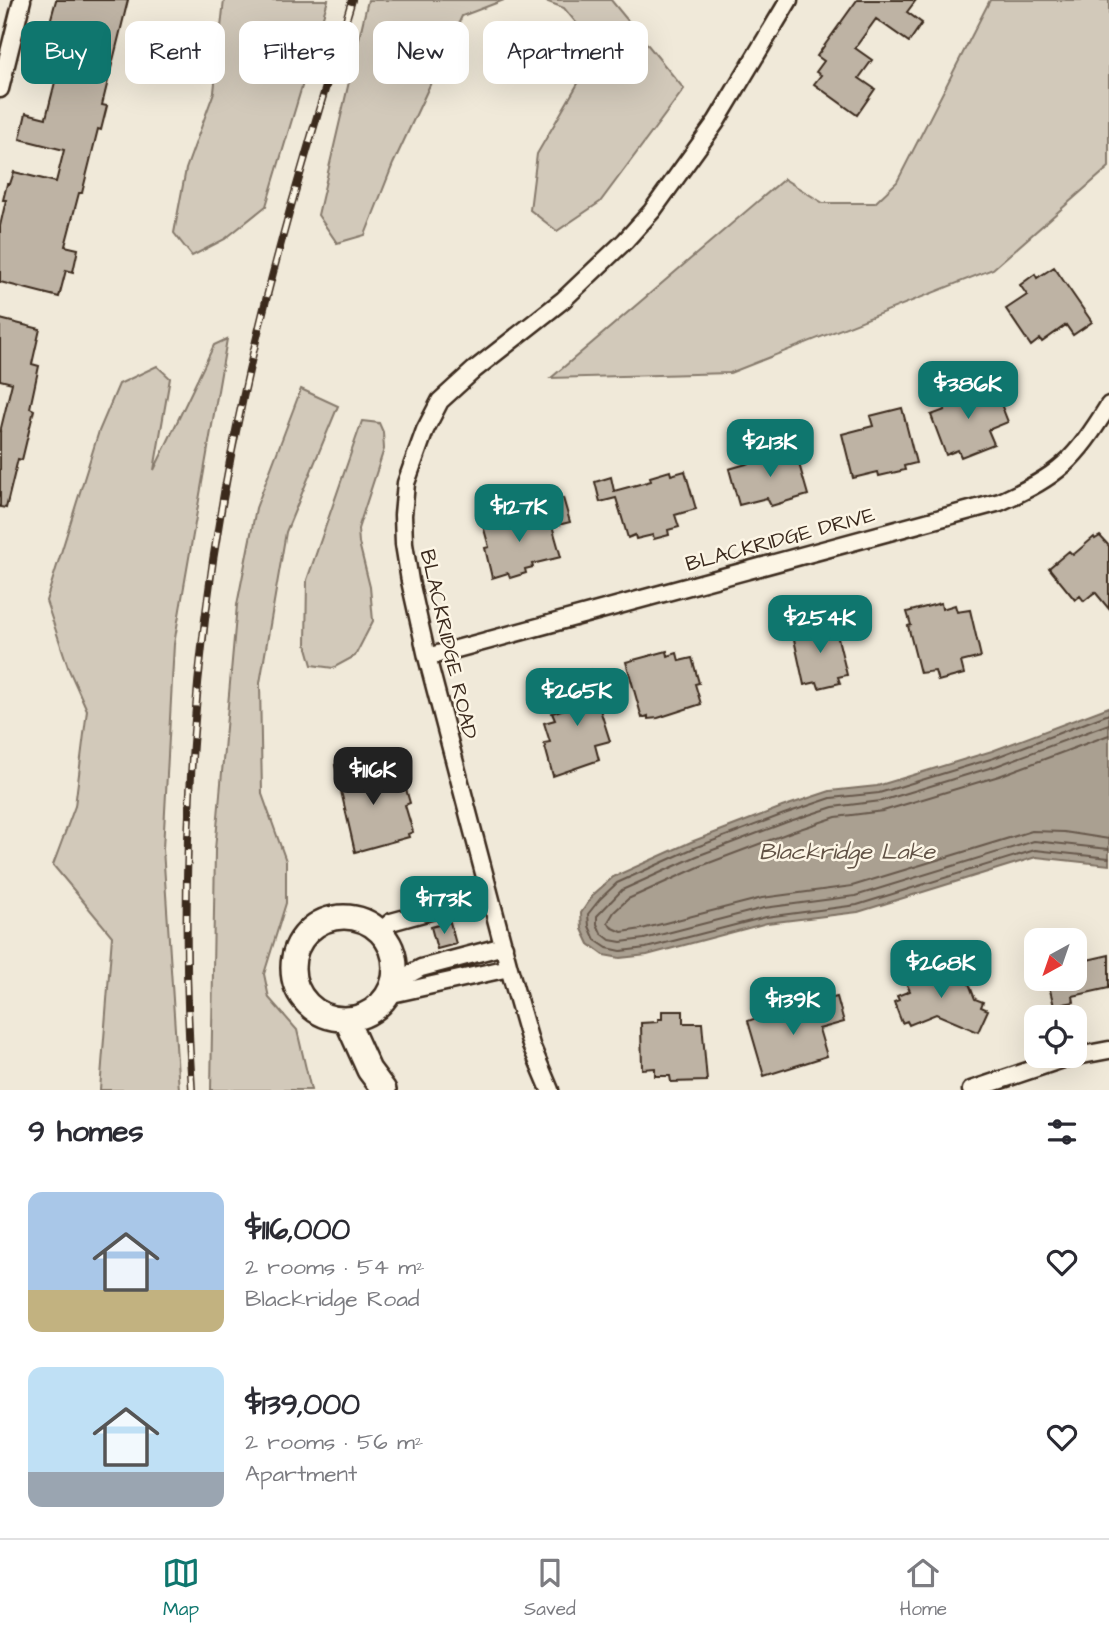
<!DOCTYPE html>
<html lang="en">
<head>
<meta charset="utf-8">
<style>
	:root { --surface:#fff; --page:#f7f7f7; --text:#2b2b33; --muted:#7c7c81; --line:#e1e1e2; --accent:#0f766e }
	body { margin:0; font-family:"Architects Daughter",sans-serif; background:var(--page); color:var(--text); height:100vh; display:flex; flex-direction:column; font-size:26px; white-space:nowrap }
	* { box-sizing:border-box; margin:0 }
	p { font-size:23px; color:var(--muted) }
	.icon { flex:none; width:38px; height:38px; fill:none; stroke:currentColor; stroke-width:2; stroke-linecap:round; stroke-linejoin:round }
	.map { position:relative; height:1090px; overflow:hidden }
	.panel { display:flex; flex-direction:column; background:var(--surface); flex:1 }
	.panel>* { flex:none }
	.hud { position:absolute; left:21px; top:21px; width:700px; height:63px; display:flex; gap:14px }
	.needle { width:46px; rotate:220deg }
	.fabs { position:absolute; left:1024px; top:928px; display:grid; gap:14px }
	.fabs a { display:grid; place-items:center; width:63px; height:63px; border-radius:14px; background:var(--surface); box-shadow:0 7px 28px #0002; font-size:35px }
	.price { position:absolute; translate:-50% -60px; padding:0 16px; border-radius:14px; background:var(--accent); color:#fff; font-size:23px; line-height:46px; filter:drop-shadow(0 2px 4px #0008) }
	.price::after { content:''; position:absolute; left:50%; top:42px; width:21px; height:16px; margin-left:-10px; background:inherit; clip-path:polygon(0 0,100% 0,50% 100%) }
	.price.selected { background:#222; color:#fff }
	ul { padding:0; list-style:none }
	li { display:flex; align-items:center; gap:21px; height:175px; padding:0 28px }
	li span { display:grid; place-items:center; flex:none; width:196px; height:140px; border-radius:14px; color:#555 }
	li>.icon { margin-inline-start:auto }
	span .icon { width:84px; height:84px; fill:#fffc; stroke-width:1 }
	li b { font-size:30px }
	h2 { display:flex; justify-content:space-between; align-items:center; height:84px; padding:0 28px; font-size:30px }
	.chip { padding:0 24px; border-radius:14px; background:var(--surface); box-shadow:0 7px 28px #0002; font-size:24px; line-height:63px }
	.chip.selected { background:var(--accent); color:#fff }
	.tab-bar { display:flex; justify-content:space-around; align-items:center; height:98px; border-top:2px solid var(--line); background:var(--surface); font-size:19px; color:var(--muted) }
	.tab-bar a { display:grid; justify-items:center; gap:4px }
	.tab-bar .selected { color:var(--accent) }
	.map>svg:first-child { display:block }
	.green { fill:#d2c9ba; stroke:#867a6c; stroke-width:2 }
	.water { fill:#aaa091; stroke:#7e7163; stroke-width:2 }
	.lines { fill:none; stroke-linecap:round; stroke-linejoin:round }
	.shore { stroke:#67594c; stroke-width:2 }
	.building { fill:#beb3a4; stroke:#3b2a1e; stroke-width:2 }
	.street-casing { stroke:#3b2a1e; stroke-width:21 }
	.secondary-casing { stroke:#3b2a1e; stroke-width:28 }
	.street { stroke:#fcf5e5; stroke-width:16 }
	.secondary { stroke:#fcf5e5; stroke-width:23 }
	.rail-casing { stroke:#3b2a1e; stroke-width:8 }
	.rail { stroke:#fcf5e5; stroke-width:5; stroke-dasharray:16; stroke-linecap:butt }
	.labels { text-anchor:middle; stroke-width:5; stroke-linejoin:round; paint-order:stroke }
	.street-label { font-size:21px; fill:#3b2a1e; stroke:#fcf5e5 }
	.water-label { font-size:23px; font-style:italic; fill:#625346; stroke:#fcf5e5 }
</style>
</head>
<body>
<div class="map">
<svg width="1109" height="1090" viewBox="0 0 1109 1090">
	<rect width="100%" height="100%" fill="#f0e9d9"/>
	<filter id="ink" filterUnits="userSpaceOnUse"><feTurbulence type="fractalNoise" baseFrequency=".0143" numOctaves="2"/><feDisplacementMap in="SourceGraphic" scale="14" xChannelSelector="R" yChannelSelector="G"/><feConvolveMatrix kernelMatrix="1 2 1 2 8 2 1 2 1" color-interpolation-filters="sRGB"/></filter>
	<g filter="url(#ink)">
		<path class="green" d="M 224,0 L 328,0 L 266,206 L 225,239 L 192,256 L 174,233 L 186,169 L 214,92 Z
			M 368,0 L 504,0 L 462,16 L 393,164 L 365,235 L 337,243 L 318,215 Z
			M 543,0 L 611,0 L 684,89 L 600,202 L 557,231 L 530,210 L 537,154 L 598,49 L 564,8 Z
			M 990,0 L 1109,0 L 1109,167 L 993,269 L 730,373 L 551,378 L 784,179 L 823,203 L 875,203 L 897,182 Z
			M 227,339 L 174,644 L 163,849 L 179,1090 L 100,1090 L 112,936 L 53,865 L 75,806 L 87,710 L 69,670 L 46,601 L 99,431 L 119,384 L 157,366 L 170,378 L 154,470 L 214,345 Z
			M 301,389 L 338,406 L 286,532 L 260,683 L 262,794 L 286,861 L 286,903 L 264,974 L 269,998 L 297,1030 L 311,1090 L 211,1090 L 215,850 L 237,605 L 256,508 Z
			M 362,421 L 379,423 L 383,432 L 384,449 L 358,529 L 359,543 L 370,587 L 373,621 L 355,656 L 333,668 L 312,665 L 306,644 L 307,580 Z"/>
		<path class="water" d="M 1109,707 L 1109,865 L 1036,857 L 858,912 L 767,923 L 647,955 L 620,958 L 604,955 L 589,944 L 582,929 L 581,913 L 594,894 L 613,877 L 691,842 L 782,807 L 830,791 L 877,786 L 992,751 Z"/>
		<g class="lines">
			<path class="shore" d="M 1109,714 L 994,758 L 879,793 L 831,798 L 784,814 L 694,848 L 617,883 L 600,899 L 588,914 L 589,926 L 595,940 L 607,948 L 621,951 L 646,948 L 766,917 L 857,905 L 1035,850 L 1109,858
				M 1109,724 L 996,766 L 881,801 L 833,807 L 787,822 L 697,856 L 622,890 L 597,916 L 597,924 L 601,933 L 610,940 L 621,942 L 644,939 L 764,908 L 855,896 L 1034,841 L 1109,849
				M 1109,735 L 999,776 L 883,811 L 836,817 L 791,832 L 701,866 L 628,899 L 614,912 L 608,922 L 611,927 L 622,932 L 642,929 L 762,898 L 852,886 L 1032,831 L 1064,832 L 1109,839"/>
		</g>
		<path class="building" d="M 56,0 L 128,0 L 102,105 L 107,106 L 101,130 L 98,129 L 82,193 L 79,193 L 65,246 L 78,249 L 73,272 L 66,270 L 59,297 L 0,282 L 0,226 L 6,200 L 3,200 L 7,184 L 10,184 L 14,172 L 56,182 L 64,150 L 20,139 L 26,113 L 46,118 L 56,78 L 36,73 Z
			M 857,0 L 916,0 L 907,12 L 922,23 L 909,42 L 876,19 L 855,48 L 872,60 L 859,78 L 875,89 L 857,115 L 814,84 L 821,75 L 816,72 L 824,61 L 817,56 Z
			M 1054,267 L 1092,322 L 1073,335 L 1066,325 L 1042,342 L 1040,339 L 1031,346 L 1006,309 L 1027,295 L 1020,285 L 1035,274 L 1037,278 Z
			M 0,319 L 40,329 L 32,364 L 39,366 L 30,408 L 34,410 L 22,460 L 18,459 L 6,508 L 0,507 L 0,432 L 12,383 L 0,380 Z
			M 972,387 L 976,397 L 995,389 L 1008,422 L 988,430 L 994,444 L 961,457 L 958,450 L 946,455 L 931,415 L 945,410 L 940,396 L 958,389 L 959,392 Z
			M 902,408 L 916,463 L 904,466 L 905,470 L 879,476 L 878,472 L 853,478 L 842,434 L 873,426 L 870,416 Z
			M 780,447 L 782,454 L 795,450 L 808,495 L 771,506 L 767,498 L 739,505 L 729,469 L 760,460 L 757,453 Z
			M 670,471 L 671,475 L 685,471 L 696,509 L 675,515 L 679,527 L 668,530 L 669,535 L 654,539 L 653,535 L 636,539 L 635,535 L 628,538 L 616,498 L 600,502 L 595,482 L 611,477 L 614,491 L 651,481 L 650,477 Z
			M 563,498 L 570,522 L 554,526 L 547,502 Z
			M 514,509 L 518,523 L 549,515 L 561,557 L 532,564 L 533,567 L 525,569 L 526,573 L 510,578 L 508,573 L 492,578 L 485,548 L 489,547 L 482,522 L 496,518 L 495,514 Z
			M 1100,536 L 1109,546 L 1109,609 L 1095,592 L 1084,601 L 1080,596 L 1075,600 L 1049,568 L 1069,551 L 1073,555 L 1094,537 L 1095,539 Z
			M 941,603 L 942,609 L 955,605 L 957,612 L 970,610 L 981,657 L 961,662 L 964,674 L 938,681 L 935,671 L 920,673 L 908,626 L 911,625 L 907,612 Z
			M 834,622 L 847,675 L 838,677 L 840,683 L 819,688 L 817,682 L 804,685 L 792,630 Z
			M 667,651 L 668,656 L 677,653 L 679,661 L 692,658 L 699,683 L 695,684 L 701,704 L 658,718 L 648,719 L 648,716 L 642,718 L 626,662 Z
			M 591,670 L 602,701 L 598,703 L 610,741 L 595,745 L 599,760 L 553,776 L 544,743 L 550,742 L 544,723 L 555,720 L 552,713 L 577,705 L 570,676 Z
			M 357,759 L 362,779 L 392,771 L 397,791 L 406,789 L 410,803 L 405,805 L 413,832 L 408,834 L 409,837 L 355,852 L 335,765 Z
			M 450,922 L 456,944 L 437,949 L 431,927 Z
			M 1109,955 L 1109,988 L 1073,996 L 1074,1002 L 1054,1006 L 1047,978 L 1074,978 L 1074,963 Z
			M 963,968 L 975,999 L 983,1002 L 981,1007 L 988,1010 L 978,1032 L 936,1014 L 909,1025 L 907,1021 L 902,1023 L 894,1002 L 899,1000 L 897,996 L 910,991 L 904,979 L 922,973 L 923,977 L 936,972 L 937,974 L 947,970 L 948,973 Z
			M 837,997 L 844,1022 L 819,1029 L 827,1056 L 764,1076 L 748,1021 L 780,1009 L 784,1023 L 816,1014 L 813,1003 Z
			M 662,1011 L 683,1011 L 683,1023 L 702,1023 L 707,1081 L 671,1082 L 670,1076 L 655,1076 L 655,1068 L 642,1069 L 641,1023 L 658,1022 L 658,1019 L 662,1019 Z"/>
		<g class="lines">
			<defs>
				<path id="street" d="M 0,89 L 22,0
					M 427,657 L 1000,502 C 1060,475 1074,461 1109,405
					M 380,932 L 391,922 L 489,895
					M 393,983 L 421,968 L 504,946
					M 387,995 L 509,968
					M 550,1090 L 531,1045 L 509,968 L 427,657 L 410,581 L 404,544 L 403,515 L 406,483 L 425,430 L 440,401 L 474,370 L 563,300 L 625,241 L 652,211 L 716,122 L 789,0
					M 971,1090 L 1066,1058 L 1109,1050"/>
				<path id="secondary" d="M293 968a51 51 0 1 1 102 0a51 51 0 1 1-102 0Z
					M 346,1019 L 369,1070 L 384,1090"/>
			</defs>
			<use href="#street" class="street-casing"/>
			<use href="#secondary" class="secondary-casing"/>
			<use href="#street" class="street"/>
			<use href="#secondary" class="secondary"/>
			<defs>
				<path id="rail" d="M 192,1090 C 177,859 193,623 243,398 C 272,263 312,132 352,0"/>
			</defs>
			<use href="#rail" class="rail-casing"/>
			<use href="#rail" class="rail"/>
		</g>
	</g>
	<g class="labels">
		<g class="street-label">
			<text transform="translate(780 539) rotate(-15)" y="7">BLACKRIDGE DRIVE</text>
			<text transform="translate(449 644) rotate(77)" y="7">BLACKRIDGE ROAD</text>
		</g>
		<g class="water-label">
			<text x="847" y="859">Blackridge Lake</text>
		</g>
	</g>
</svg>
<div class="fabs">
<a><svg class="needle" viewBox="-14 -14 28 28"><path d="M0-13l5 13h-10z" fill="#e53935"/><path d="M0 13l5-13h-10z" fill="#7c7c81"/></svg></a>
<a><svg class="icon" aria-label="locate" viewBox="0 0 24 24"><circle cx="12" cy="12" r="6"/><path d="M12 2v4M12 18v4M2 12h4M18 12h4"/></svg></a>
</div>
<b class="price" style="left:968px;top:421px">$386K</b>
<b class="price" style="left:770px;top:479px">$213K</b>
<b class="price" style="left:519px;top:544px">$127K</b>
<b class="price" style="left:820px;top:655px">$254K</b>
<b class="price" style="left:577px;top:728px">$265K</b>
<b class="price selected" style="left:373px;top:807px">$116K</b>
<b class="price" style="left:444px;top:936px">$173K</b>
<b class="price" style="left:941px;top:1000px">$268K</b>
<b class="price" style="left:793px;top:1037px">$139K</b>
<div class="hud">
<a class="chip selected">Buy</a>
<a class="chip">Rent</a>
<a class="chip">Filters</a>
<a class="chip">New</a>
<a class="chip">Apartment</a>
</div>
</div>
<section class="panel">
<h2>9 homes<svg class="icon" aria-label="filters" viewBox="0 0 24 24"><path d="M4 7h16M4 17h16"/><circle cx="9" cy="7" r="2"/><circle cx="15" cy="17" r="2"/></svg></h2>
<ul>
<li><span style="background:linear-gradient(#a9c7e8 70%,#c2b280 0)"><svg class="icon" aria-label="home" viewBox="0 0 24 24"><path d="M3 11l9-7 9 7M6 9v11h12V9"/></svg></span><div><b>$116,000</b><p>2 rooms · 54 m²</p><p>Blackridge Road</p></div><svg class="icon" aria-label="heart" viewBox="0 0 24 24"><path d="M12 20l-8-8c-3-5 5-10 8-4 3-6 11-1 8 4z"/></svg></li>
<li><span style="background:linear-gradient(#bfe0f5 75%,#9aa5b1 0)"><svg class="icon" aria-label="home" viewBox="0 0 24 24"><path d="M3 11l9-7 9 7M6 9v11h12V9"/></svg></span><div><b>$139,000</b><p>2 rooms · 56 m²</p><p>Apartment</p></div><svg class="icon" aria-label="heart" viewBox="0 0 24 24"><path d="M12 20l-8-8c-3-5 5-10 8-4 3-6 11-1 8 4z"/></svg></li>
</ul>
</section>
<nav class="tab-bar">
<a class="selected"><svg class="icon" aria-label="map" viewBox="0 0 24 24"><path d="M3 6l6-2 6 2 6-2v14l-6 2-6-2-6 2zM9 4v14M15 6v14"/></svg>Map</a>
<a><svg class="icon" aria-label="saved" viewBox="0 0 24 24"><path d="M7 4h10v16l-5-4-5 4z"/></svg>Saved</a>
<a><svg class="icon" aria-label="home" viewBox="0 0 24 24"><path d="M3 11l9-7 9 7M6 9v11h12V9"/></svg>Home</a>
</nav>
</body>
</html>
